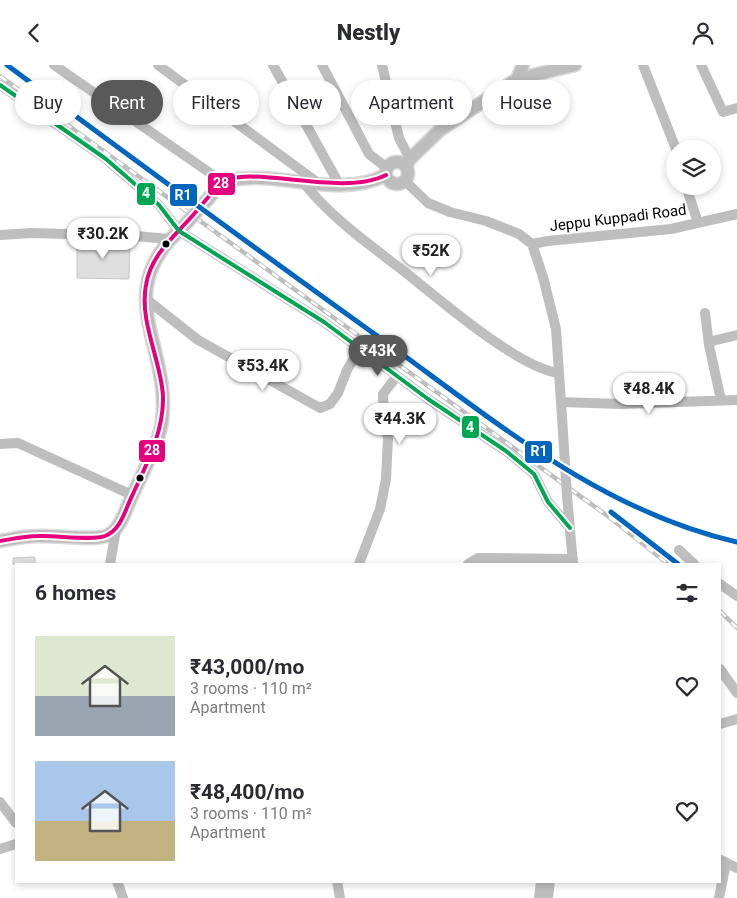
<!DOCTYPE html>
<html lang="en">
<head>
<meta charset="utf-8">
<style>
	:root { --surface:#fff; --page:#f7f7f7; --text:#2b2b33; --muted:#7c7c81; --accent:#595959 }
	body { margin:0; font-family:Roboto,sans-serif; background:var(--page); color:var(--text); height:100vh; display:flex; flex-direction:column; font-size:19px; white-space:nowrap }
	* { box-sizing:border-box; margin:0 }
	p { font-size:16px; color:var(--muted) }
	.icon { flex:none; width:28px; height:28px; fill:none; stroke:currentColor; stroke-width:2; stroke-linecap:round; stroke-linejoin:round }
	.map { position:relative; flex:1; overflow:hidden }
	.details { position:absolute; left:15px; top:498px; width:706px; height:320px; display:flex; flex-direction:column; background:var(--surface); border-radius:0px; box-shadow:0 2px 8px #0003 }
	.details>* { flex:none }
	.guide { position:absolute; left:15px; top:15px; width:708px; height:45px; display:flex; gap:10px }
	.buttons { position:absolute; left:666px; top:75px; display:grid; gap:10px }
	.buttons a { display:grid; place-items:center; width:55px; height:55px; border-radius:50%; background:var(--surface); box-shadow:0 2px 8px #0003; font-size:25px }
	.price { position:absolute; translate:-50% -42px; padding:0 11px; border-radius:18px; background:#fff; color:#222; font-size:16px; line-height:32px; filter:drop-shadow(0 1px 2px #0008) }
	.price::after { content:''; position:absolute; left:50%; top:30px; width:15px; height:11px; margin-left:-8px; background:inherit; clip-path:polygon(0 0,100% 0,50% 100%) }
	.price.active { background:var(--accent); color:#fff }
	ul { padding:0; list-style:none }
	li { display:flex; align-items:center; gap:15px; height:125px; padding:0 20px }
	li span { display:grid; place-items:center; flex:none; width:140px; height:100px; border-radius:0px; color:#555 }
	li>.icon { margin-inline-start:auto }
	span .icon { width:60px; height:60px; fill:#fffc; stroke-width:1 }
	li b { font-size:21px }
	h2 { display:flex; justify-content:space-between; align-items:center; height:60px; padding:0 20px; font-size:21px }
	.tag { padding:0 18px; border-radius:22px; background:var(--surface); box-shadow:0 2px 8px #0003; font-size:18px; line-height:45px }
	.tag.active { background:var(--accent); color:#fff }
	header { display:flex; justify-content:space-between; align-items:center; height:65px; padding:0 20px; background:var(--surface); font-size:22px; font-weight:800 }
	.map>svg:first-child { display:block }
	.building { fill:#dfdfdf; stroke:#c6c6c6 }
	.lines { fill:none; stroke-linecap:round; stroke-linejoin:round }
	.major-casing { stroke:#dbdbdb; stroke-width:15 }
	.minor { stroke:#bebebe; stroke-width:10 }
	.major { stroke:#bebebe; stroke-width:12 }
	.rail-casing { stroke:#bebebe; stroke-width:4.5 }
	.rail { stroke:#fff; stroke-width:2.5; stroke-dasharray:8; stroke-linecap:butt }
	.major-bridge-casing { stroke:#dbdbdb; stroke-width:15; stroke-linecap:butt }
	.minor-bridge { stroke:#bebebe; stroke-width:10 }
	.major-bridge { stroke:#bebebe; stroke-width:12 }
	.bus-1-casing { stroke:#fff; stroke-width:8 }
	.bus-2-casing { stroke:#fff; stroke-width:8 }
	.bus-1 { stroke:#e5007d; stroke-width:4 }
	.bus-2 { stroke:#00a651; stroke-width:4 }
	.rail-1-casing { stroke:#fff; stroke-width:9 }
	.rail-1 { stroke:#0065bd; stroke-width:5 }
	.bus-dot { fill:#000; stroke:#fff; stroke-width:2 }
	.labels { text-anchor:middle; stroke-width:4; stroke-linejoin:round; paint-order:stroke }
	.street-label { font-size:15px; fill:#000; stroke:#fff }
	.line-badge { stroke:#fff; stroke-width:2 }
	.badge-label { font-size:14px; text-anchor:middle; font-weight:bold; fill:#fff }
</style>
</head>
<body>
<header><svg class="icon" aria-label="back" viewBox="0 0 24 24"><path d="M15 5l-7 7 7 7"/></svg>Nestly<svg class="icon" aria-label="person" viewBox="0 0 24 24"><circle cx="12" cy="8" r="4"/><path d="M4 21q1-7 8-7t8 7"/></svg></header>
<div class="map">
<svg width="737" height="833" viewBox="0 0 737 833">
	<rect width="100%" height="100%" fill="#fff"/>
	<path class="building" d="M 77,176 L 130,178 L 129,214 L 77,213 Z
		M 35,492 L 35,499 L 13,499 L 13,493 Z"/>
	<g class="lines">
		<defs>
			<path id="major" d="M 517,14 L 523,0
				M386 108a11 11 0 1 1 22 0a11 11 0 1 1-22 0Z
				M 406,101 L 410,94 L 440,65 L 517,14 L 575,0
				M 223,117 C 275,102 335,136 386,110
				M 0,476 C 12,474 25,471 38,471 C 54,470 92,476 106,471 C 121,465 125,445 132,431 C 141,411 159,378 162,357 C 172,280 108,228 183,162"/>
		</defs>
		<use href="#major" class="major-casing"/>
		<path class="minor" d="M 54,0 L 223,117
			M 158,0 L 318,118
			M 273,0 L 339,119
			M 322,0 L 369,89 L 387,103
			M 382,0 L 399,73 L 410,94
			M 643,0 L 676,84
			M 701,0 L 723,47 L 737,43
			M 0,20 L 106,94 L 159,140 L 179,166 L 324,257 L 428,334 L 506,386 L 534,409 L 548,437 L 570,463
			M 405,116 L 428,138 L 450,147 L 486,156 L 519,169 L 532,179 L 543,212 L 556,264 L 562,352
			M 303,117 C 330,152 370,180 405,207 C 439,234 518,303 559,308
			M 686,121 L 698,158
			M 0,170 L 32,168 L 135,171 L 169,174
			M 532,179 L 548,176 L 671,164 L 737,149
			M 146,234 L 198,275 L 320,343 L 330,339 L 338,328 L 347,305 L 360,283
			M 705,248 L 709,280
			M 721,335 L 709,280 L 712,276 L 737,270
			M 561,337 L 620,339 L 737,335
			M 0,379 L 18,378 L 132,430
			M 567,431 L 573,499
			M 679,485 L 694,499
			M 110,499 L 116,465
			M 359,499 L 380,444 L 386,414 L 388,373 L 384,356 L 383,329 L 397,311
			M 468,499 L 478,493 L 573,494
			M 720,519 L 737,531
			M 720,604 L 737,628
			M 720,659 L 737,654
			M 0,737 L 16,758
			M 0,784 L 16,779
			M 721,795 L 737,803
			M 117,816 L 123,833
			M 337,816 L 340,833
			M 539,833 L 541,816
			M 548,833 L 550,816
			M 719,833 L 726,798"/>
		<use href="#major" class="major"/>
		<defs>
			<path id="rail" d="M 0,11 L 609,452 L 668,499
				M 720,546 L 737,563"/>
		</defs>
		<use href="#rail" class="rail-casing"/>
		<use href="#rail" class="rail"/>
		<defs>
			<path id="major-bridge" d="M 183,162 L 223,117"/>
		</defs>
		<use href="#major-bridge" class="major-bridge-casing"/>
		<path class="minor-bridge" d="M 562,352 L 567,431"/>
		<use href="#major-bridge" class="major-bridge"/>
		<defs>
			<path id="bus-1" d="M 0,476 C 12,474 25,471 38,471 C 55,470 92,476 105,471 C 121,465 125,445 132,431 C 146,400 164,367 163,331 C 161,295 139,257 146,220 C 151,189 175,171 194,149 C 203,139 212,126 222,118 C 247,98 341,133 386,110"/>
			<path id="bus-2" d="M 0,20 L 106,94 L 159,140 L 179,166 L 324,257 L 428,334 L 506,386 L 534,409 L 548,437 L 570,463"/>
		</defs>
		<use href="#bus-1" class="bus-1-casing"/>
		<use href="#bus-2" class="bus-2-casing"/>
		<use href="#bus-1" class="bus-1"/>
		<use href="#bus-2" class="bus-2"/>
		<defs>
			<path id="rail-1" d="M 7,0 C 130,92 255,183 380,273 C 491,353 600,446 737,477
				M 611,447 L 678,499"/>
		</defs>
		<use href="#rail-1" class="rail-1-casing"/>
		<use href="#rail-1" class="rail-1"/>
	</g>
	<g class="bus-dot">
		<circle cx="166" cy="179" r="4.5"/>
		<circle cx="140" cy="413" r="4.5"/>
	</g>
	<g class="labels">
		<g class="street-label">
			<text transform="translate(618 153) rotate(-7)" y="5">Jeppu Kuppadi Road</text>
		</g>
	</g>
	<g class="line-badge">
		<rect x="207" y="107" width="29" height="24" rx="5" fill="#e5007d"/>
		<rect x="136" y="117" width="20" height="24" rx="5" fill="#00a651"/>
		<rect x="169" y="118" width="29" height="24" rx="5" fill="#0065bd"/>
		<rect x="461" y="350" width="19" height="24" rx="5" fill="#00a651"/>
		<rect x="138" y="374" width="28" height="24" rx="5" fill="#e5007d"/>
		<rect x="524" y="375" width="29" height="24" rx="5" fill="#0065bd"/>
	</g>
	<g class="badge-label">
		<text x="221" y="123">28</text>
		<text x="146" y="133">4</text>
		<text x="183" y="135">R1</text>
		<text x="470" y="367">4</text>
		<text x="152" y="390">28</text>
		<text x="539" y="391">R1</text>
	</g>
</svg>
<div class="buttons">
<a><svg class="icon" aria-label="layers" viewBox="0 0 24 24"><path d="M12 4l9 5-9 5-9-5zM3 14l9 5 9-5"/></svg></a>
</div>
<b class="price" style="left:103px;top:195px">₹30.2K</b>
<b class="price" style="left:431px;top:212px">₹52K</b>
<b class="price active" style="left:378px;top:312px">₹43K</b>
<b class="price" style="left:263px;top:327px">₹53.4K</b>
<b class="price" style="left:649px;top:350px">₹48.4K</b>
<b class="price" style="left:400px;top:380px">₹44.3K</b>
<div class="guide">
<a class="tag">Buy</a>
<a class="tag active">Rent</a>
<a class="tag">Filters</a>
<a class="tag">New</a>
<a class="tag">Apartment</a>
<a class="tag">House</a>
</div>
<section class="details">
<h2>6 homes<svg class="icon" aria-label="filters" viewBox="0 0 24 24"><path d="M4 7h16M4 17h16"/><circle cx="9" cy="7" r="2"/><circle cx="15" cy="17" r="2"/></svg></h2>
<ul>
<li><span style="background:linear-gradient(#dfe7d0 60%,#9aa5b1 0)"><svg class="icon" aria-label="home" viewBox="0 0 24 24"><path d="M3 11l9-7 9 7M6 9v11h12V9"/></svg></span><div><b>₹43,000/mo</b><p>3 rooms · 110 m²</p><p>Apartment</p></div><svg class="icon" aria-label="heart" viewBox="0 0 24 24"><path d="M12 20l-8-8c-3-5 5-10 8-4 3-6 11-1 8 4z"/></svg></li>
<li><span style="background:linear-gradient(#a9c7e8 60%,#c2b280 0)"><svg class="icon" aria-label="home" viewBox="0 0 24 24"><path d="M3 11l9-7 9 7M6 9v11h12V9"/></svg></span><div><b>₹48,400/mo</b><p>3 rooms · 110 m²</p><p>Apartment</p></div><svg class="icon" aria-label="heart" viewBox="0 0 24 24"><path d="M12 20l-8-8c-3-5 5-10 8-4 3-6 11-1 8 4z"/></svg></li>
</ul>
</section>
</div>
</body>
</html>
